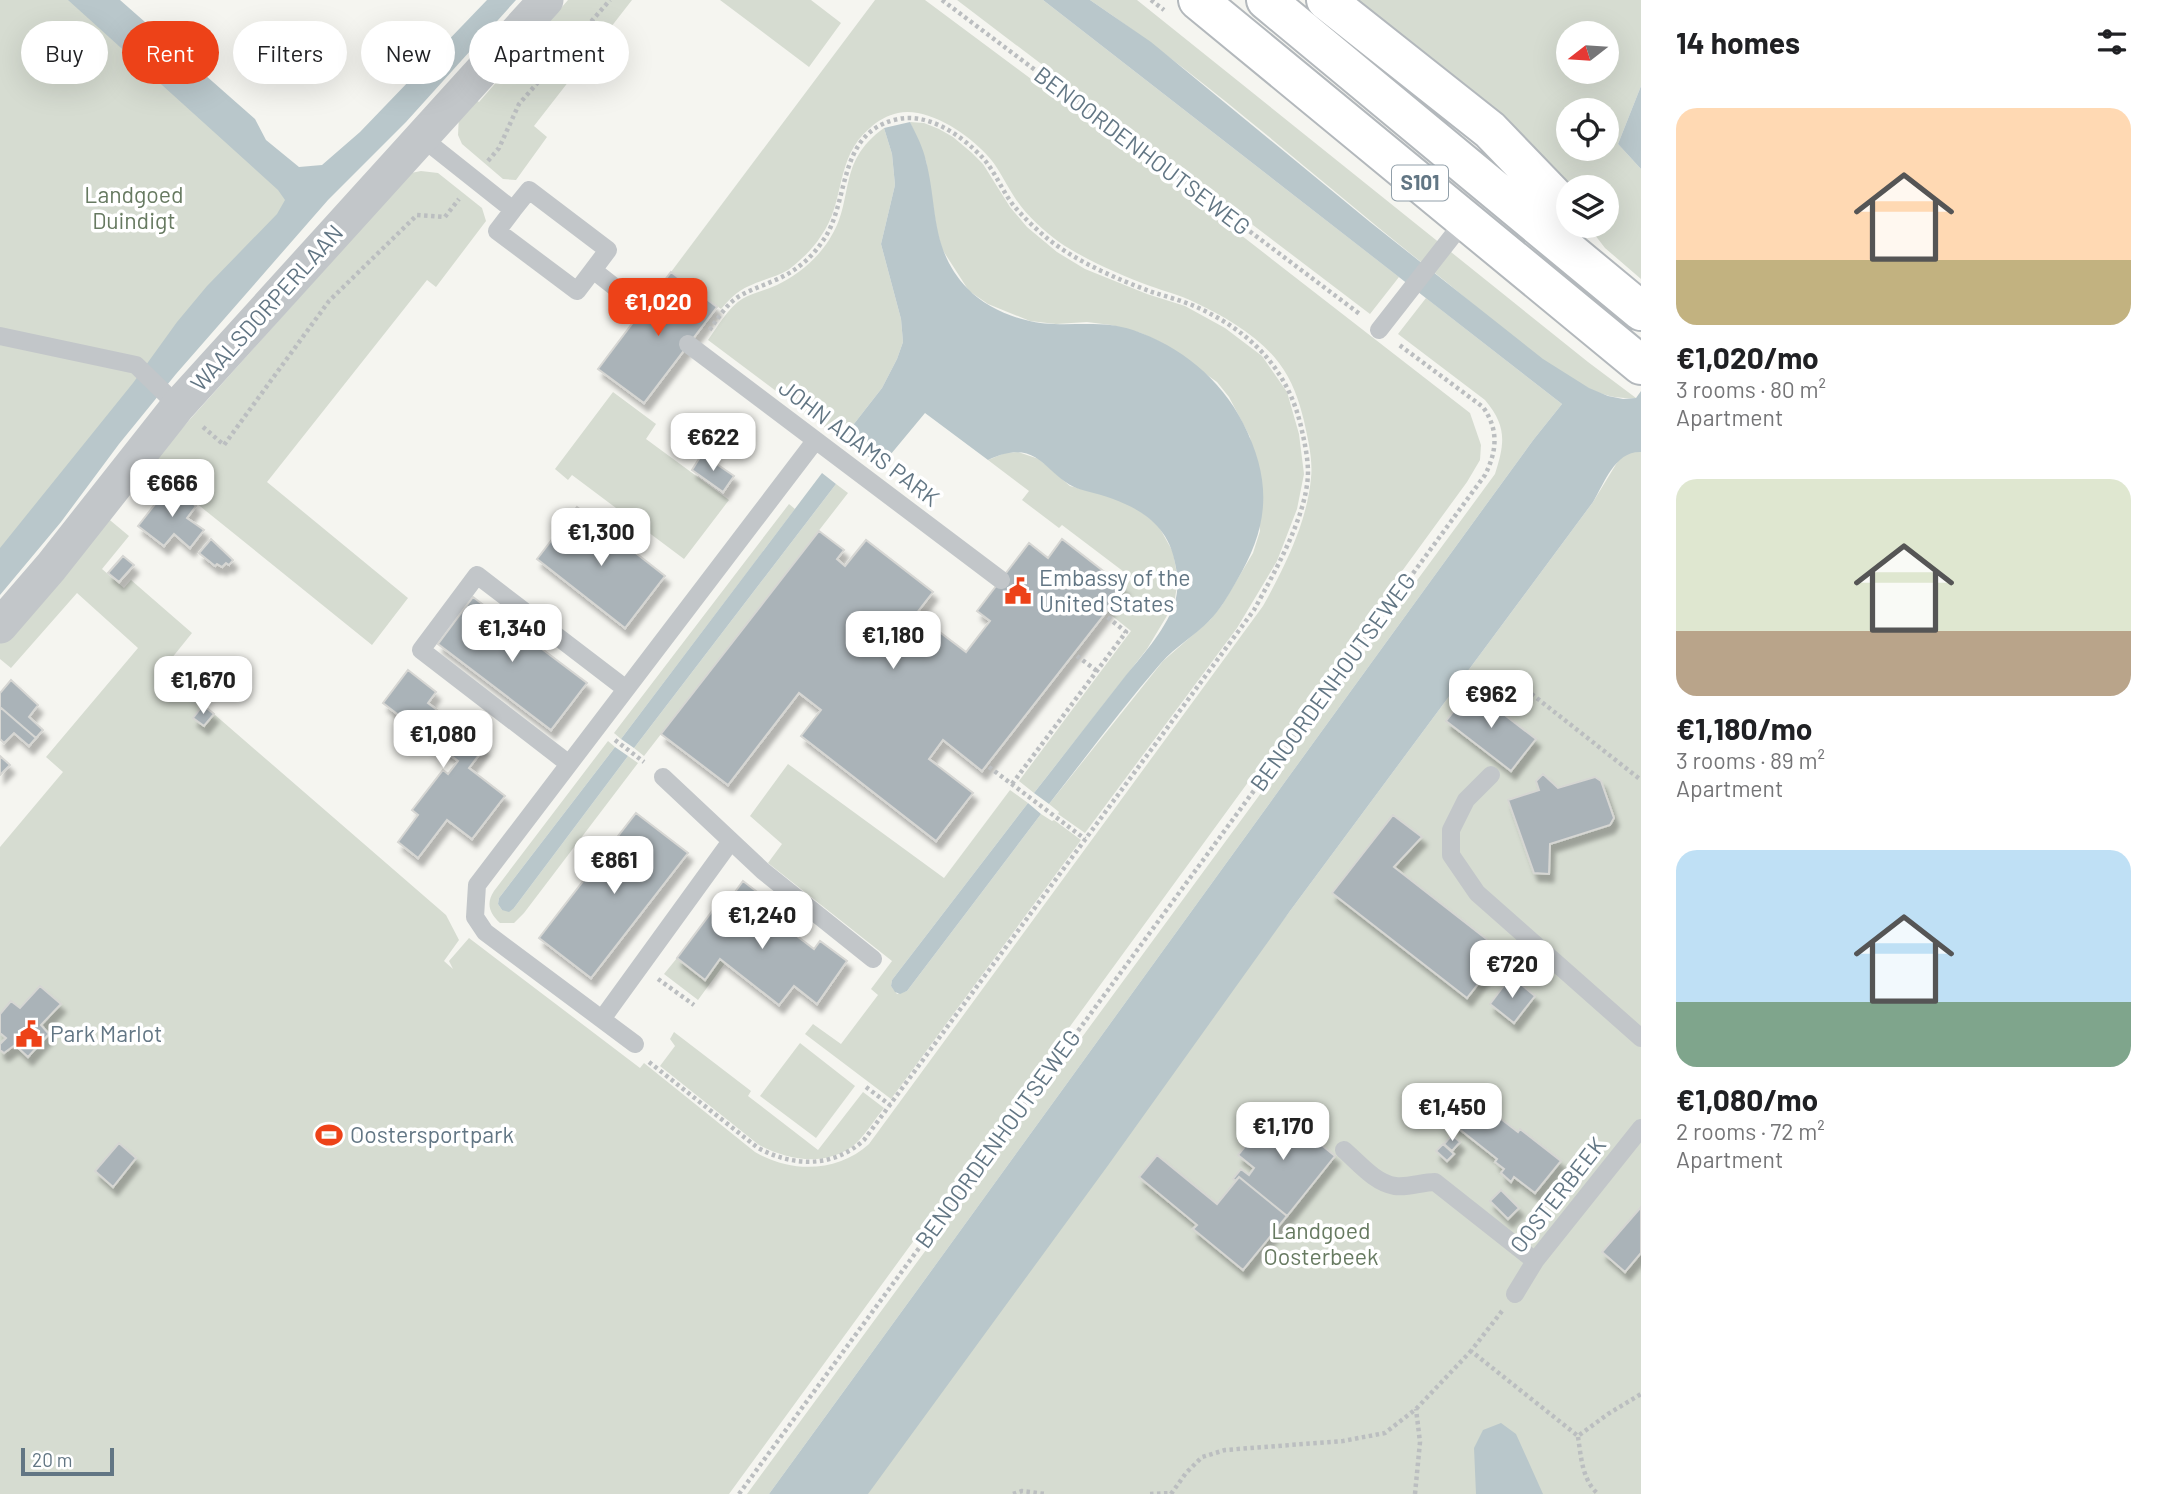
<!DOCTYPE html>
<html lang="en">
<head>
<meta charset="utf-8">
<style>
	:root { --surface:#fff; --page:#f6f6f6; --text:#202124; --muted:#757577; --accent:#ed4218 }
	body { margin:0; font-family:Barlow,sans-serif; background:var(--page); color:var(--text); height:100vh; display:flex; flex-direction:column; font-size:26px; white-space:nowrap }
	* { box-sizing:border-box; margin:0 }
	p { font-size:23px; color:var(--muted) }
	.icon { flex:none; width:38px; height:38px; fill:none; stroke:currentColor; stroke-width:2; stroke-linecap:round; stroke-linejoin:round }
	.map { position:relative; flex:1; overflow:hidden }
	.details { display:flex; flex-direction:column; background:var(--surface); width:525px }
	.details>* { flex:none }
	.hud { position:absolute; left:21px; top:21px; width:665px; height:63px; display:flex; gap:14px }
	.needle { width:46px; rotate:253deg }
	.controls { position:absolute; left:1556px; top:21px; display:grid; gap:14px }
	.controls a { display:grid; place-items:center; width:63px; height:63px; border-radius:50%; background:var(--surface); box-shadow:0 7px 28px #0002; font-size:35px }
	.scale { position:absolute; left:21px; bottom:18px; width:93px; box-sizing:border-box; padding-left:7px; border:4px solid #627684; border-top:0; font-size:19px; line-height:24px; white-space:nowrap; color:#627684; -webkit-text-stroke:5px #fff; paint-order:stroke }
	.price { position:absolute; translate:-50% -60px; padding:0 16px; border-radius:14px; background:#fff; color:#222; font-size:23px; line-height:46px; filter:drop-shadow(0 2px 4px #0008) }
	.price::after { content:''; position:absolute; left:50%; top:42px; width:21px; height:16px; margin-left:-10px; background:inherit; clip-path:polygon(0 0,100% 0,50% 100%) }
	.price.on { background:var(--accent); color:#fff }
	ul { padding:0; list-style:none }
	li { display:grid; align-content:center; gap:14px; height:371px; padding:0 35px }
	li span { display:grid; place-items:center; height:217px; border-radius:21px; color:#555 }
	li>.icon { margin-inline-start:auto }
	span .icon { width:126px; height:126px; fill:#fffc; stroke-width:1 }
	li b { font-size:30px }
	h2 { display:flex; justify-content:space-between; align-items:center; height:84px; padding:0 35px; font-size:30px }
	.pill { padding:0 24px; border-radius:32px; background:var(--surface); box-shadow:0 7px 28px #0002; font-size:24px; line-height:63px }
	.pill.on { background:var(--accent); color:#fff }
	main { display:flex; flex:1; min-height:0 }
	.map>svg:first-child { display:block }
	.green { fill:#d6dcd1; fill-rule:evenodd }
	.water { fill:#b9c7cb }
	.building { fill:#aab3b8; stroke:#d6d6d3; stroke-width:2; filter:url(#shadow) }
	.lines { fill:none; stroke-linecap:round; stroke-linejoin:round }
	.primary-casing { stroke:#b3b8bc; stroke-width:42 }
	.path { stroke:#bbbec0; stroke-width:4.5; stroke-dasharray:3.5 3.5; stroke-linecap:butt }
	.service { stroke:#c2c6c9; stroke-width:18 }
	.minor { stroke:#c2c6c9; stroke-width:35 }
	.primary { stroke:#fff; stroke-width:38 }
	.labels { text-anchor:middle; stroke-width:7; stroke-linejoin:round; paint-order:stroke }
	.shield { fill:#fff; stroke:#919fa9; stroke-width:2 }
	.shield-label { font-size:21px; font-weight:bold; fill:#627684 }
	.street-label { font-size:23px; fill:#627684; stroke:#fff }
	.park-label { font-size:23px; fill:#677a61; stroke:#fff }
	.poi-label { font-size:23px; fill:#627684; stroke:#fff; text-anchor:start }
</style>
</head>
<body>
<main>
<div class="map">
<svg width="1641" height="1494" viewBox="0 0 1641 1494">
	<defs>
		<filter id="shadow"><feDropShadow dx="4.5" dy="8" stdDeviation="2" flood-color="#0004"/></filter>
	</defs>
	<rect width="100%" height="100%" fill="#f5f5f0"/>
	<path class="green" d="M 0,0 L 101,0 L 325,195 L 0,560 Z
		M 568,0 L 632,0 L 534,126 L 547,137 L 516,180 L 503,179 L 462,144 L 458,135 L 459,115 L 473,98 L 479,102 Z
		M 720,0 L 811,0 L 841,23 L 809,67 Z
		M 875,0 L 925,0 L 1237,232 L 1470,413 L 1481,445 L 1480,460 L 1467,482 L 729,1494 L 0,1494 L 0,847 L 63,772 L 46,757 L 138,648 L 77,593 L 11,668 L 0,659 L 0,635 L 105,516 L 129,536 L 102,569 L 124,588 L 131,580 L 192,633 L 163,669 L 203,705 L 193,718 L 204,727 L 214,714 L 446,915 L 459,940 L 444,961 L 453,969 L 449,961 L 469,938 L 640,1068 L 644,1063 L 755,1152 C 791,1173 837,1173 869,1144 L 1263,606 C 1284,568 1307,523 1311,478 C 1313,459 1308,440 1304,421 C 1299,400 1292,380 1279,363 C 1259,336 1224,316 1194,302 C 1180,295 1164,291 1150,286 C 1120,275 1086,260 1059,242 C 1043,230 1026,215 1015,198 C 1005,183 998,166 986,154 C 966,133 928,107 898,113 C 888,115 877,121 870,128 C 834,158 846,202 821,236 C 813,249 800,261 788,270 C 776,277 761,280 749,286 C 737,291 729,300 721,309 L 671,272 Z
		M 957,0 L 1043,0 L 1399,277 L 1370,314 Z
		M 1090,0 L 1137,0 L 1588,362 L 1636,398 C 1619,399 1605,396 1590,389 C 1537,362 1491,318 1445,281 C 1326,188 1215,85 1090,0 Z
		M 1343,0 L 1641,0 L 1641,86 L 1618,144 L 1641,169 L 1641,279 L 1605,248 L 1588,226 L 1606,226 L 1606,187 L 1568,187 ZM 1568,33 L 1606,33 L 1606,72 L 1568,72 ZM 1568,110 L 1606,110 L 1606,149 L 1568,149 Z
		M 910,122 L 924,123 L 939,129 L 953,137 L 972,153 L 983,164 L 1010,207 L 1027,227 L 1057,252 L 1085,269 L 1147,294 L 1185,306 L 1225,328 L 1262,356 L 1287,392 L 1299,434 L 1304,474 L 1297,509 L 1277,561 L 1237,628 L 1085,833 L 1058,814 L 1059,812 L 1049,804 L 1163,661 L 1210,620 L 1222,605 L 1253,553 L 1260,531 L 1250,437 L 1229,397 L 1217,382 L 1162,343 L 1141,333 L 1111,325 L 1087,322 L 1056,324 L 1030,321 L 988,304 L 969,291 L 942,249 L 937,231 L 926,161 Z
		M 884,128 L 892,154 L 895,185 L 881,244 L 901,319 L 903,342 L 897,359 L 882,388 L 843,438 L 830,428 L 828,430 L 708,340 C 718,326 728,308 742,299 C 753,293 766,290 777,285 C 798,275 816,260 829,240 C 856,200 835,163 884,128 Z
		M 421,171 L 438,173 L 482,208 L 486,221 L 436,287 L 427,280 L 267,482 L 408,598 L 372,645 L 149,465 L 411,173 Z
		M 1426,298 L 1562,404 L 1534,439 C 1278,790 1025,1143 769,1494 L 747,1494 L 1495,474 C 1505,443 1507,426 1485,400 L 1398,334 Z
		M 613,392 L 656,424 L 646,439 L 729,500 L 684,559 L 572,475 L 568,480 L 555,469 Z
		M 1018,452 L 1039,459 L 1070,486 L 1112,497 L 1136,508 L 1158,525 L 1173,552 L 1178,580 L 1174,604 L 1147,649 L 1034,793 L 1019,781 L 1131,631 L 1106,611 L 1132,578 L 1062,525 L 1059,528 L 1022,500 L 1029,491 L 988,460 L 1005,453 Z
		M 1627,452 L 1641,452 L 1641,1494 L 837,1494 L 1287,915 L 1593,502 L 1618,461 Z
		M 836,484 L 848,493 L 644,756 L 634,748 Z
		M 789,504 L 795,509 L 621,739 L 614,733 Z
		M 608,741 L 615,747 L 499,898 L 498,904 L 502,910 L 514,908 L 628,756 L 638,763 L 524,913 L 514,923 L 500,923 C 489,913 486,903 494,891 Z
		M 788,764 L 944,878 L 1010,790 L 1028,803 L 892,980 L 891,986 L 897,994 L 907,991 L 1041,814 L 1052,821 L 1054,820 L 1081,840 L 891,1099 L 805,1034 L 813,1024 L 841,1044 L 878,995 L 871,989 L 892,961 L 768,863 L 782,844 L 750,816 Z
		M 677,958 L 705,980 L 720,959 L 725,963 L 698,1000 L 664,974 Z
		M 674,1032 L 751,1091 L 748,1096 L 818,1150 L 863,1092 L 884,1108 C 874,1120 865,1136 853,1146 C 824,1167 788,1160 759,1145 L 660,1066 L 675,1046 L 670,1039 Z
		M 800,1043 L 855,1086 L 816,1138 L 760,1096 Z"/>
	<path class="water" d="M 68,0 L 120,0 L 255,119 L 266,140 L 299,167 L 322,165 L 360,132 L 487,0 L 516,0 L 406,122 L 328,200 L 176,374 L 119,444 L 61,522 L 0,595 L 0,548 L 133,383 L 177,322 L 207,286 L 277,214 L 285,200 L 278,190 Z
		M 1043,0 L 1090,0 L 1151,42 L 1370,222 L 1543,359 L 1589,388 L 1608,396 L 1623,399 L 1636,398 L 1641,391 L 1641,452 C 1615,451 1605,482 1593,502 L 1290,911 L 1109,1164 L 868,1494 L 769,1494 C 1025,1143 1278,790 1534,439 L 1562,404 Z
		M 1641,86 L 1641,169 L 1618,144 Z
		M 910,122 C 916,134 923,147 926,161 C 938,208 930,250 968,289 C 988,310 1026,324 1054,324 C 1081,325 1106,321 1133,330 C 1180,346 1221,379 1243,423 C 1273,482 1269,527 1236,582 C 1228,596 1220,610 1209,621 C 1194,636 1175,647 1161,663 C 1122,708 1086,757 1049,804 L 1034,793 C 1064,755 1093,717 1123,679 C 1141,657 1164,632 1174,605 C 1179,591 1178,576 1175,563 C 1167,517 1126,501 1086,491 C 1044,482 1044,434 988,460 L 925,413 L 881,466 L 843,438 L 882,388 L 897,359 L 903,342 L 901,319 L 881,244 L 895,185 L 892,154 L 884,128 Z
		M 822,473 L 836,484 L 634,748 L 621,739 Z
		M 615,747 L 628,756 L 514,908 L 509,912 L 502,910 L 498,904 L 499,898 Z
		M 1028,803 L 1041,814 L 907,991 L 900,994 L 895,992 L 891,986 L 892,980 Z
		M 1501,1423 L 1516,1434 L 1543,1494 L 1476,1494 L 1474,1448 L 1483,1430 Z"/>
	<path class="building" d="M 671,272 L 717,307 L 644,403 L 598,369 Z
		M 702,454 L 734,476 L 723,492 L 692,470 Z
		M 170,485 L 196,506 L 187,518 L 204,530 L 190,548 L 174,534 L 164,546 L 138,526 Z
		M 577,507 L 665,576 L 625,628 L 537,559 Z
		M 819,531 L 844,550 L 837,559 L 845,566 L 866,540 L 933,592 L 916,614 L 966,652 L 990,621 L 977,611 L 1029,543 L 1048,558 L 1062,539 L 1125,588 L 982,771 L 943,740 L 929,759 L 973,793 L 936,841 L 801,736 L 821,710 L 799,693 L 728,785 L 661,734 Z
		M 211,539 L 233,560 L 229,565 L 226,563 L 222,567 L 217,564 L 215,566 L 199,553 Z
		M 123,556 L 134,565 L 119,582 L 108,573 Z
		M 473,597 L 587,683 L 551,730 L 438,644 Z
		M 408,670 L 436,692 L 428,703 L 485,747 L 469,768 L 505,796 L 472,839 L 447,820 L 418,858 L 398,842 L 418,815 L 412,810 L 443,770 L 448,774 L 458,761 L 383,703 Z
		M 11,680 L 38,705 L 29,717 L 43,730 L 36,738 L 0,707 L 0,693 Z
		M 1471,689 L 1536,739 L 1511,771 L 1446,721 Z
		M 203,705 L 214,714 L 204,726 L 193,718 Z
		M 0,707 L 36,738 L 29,746 L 14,733 L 4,743 L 0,739 Z
		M 0,756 L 10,765 L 0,775 Z
		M 1543,774 L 1558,788 L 1595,777 L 1601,781 L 1614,818 L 1610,825 L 1550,844 L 1549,874 L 1534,873 L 1508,800 L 1539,790 L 1536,781 Z
		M 636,813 L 688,853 L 591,978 L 539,938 Z
		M 1393,815 L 1422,837 L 1394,867 L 1503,952 L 1467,998 L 1332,893 Z
		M 743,881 L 769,901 L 763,910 L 814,949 L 820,941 L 847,961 L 817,1004 L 794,986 L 779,1005 L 720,959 L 705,980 L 677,958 L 716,906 L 735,920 L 742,909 L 730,899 Z
		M 1511,976 L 1535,996 L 1514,1023 L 1490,1004 Z
		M 40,986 L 61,1004 L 41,1025 L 49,1034 L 28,1057 L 15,1045 L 4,1053 L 0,1050 L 0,1044 L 6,1038 L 0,1033 L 0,1014 L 11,1001 L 20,1008 Z
		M 1470,1095 L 1518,1132 L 1520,1129 L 1561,1161 L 1535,1193 L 1514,1177 L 1511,1182 L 1501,1173 L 1504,1169 L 1495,1162 L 1497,1159 L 1449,1121 Z
		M 1276,1108 L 1335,1156 L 1287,1216 L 1239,1177 L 1235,1181 L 1233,1179 L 1241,1169 L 1249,1175 L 1254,1168 L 1238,1155 Z
		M 1452,1135 L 1460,1142 L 1452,1151 L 1444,1144 Z
		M 119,1143 L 136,1158 L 113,1187 L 95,1171 Z
		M 1443,1144 L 1454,1154 L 1447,1161 L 1436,1151 Z
		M 1157,1155 L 1217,1204 L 1239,1177 L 1287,1216 L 1243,1270 L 1193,1229 L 1197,1225 L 1139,1177 Z
		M 1501,1190 L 1519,1208 L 1508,1219 L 1490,1201 Z
		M 1641,1207 L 1641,1253 L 1625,1272 L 1602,1252 Z"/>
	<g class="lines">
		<defs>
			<path id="primary" d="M 1198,0 L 1641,365
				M 1266,0 L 1641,311
				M 1326,0 L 1490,130 L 1568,211"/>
		</defs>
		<use href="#primary" class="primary-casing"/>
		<path class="path" d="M 942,0 L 1361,315
			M 1151,0 L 1164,10
			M 488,161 L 499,148 L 519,104 L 610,0
			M 203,427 L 224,445 L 329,301 L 417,215 L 445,217 L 459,199
			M 1077,656 L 1097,671
			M 1514,712 L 1529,692 L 1641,780
			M 615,740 L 644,762
			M 989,767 L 1085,839
			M 1012,784 L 1126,632 L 1106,616
			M 658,979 L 694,1005
			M 649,1062 L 758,1148 C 794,1167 833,1168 864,1140 L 1254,610 C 1274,573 1307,516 1308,473 C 1308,459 1305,444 1302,431 C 1289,369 1250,330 1192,305 C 1179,300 1165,296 1152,292 C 1117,279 1077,262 1048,239 C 1036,229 1024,218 1014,206 C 1002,191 995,171 982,157 C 960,134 926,111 894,120 C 836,135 850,205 822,242 C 810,260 793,273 773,281 C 760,287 746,291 735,299 C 724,308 716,321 708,332
			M 866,1087 L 890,1105
			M 1502,1311 L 1471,1351 L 1578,1436 L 1608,1414 L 1641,1394
			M 1578,1437 C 1581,1456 1582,1480 1598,1494
			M 739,1494 L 1485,475 C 1497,451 1499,430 1483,407 L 1398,344
			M 1013,1494 L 1022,1491 L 1045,1494
			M 1150,1494 L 1171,1493
			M 1171,1494 L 1186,1473 L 1202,1457 L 1225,1450 L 1343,1441 L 1385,1433 L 1416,1409 L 1471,1351
			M 1415,1494 L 1420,1442 L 1416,1409"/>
		<path class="service" d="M 421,137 L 513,210 L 497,231 L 577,291 L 593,270 L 644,310
			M 513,210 L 529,190 L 608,250 L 593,270
			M 1379,330 L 1465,220
			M 0,336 L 136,365 L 178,406
			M 688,344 L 1001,580
			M 569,764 L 421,650 L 477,575 L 626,689
			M 1491,775 L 1466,800 L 1451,830 L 1451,855 L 1477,893 L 1641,1038
			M 663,777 L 763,871 L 873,959
			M 602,1019 L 731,841
			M 635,1044 L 485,932 L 475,917 L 477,885 L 815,441
			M 1344,1150 C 1359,1163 1375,1183 1395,1186 C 1408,1188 1422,1182 1435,1182 L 1535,1261
			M 1515,1294 L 1535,1261 L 1641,1128"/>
		<path class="minor" d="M 0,626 L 51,567 L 178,406 L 546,0"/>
		<use href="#primary" class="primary"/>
	</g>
	<defs>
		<symbol id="civic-bare" viewBox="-9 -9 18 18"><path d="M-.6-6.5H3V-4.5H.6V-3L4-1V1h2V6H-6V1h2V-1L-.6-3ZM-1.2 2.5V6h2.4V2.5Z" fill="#ed4218" stroke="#fff" stroke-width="2.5" paint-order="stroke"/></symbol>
		<symbol id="stadium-bare" viewBox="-9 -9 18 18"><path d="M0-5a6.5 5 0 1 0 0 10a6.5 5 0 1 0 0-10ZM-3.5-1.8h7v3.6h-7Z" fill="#ed4218" stroke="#fff" stroke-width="2.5" paint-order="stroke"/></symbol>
	</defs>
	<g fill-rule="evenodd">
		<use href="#civic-bare" x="999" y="572" width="38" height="38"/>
		<use href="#civic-bare" x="10" y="1015" width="38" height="38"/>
		<use href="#stadium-bare" x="310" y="1116" width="38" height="38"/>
	</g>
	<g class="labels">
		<rect class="shield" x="1392" y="165.5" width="56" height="35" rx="5"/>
		<g class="shield-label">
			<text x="1420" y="190">S101</text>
		</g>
		<g class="street-label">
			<text transform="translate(1142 151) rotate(37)" y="8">BENOORDENHOUTSEWEG</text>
			<text transform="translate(267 308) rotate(-48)" y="8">WAALSDORPERLAAN</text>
			<text transform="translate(859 443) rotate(37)" y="8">JOHN ADAMS PARK</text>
			<text transform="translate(1333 682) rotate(-54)" y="8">BENOORDENHOUTSEWEG</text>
			<text transform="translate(998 1139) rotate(-54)" y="8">BENOORDENHOUTSEWEG</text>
			<text transform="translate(1558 1195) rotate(-52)" y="8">OOSTERBEEK</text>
		</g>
		<g class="park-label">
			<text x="134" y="203">Landgoed<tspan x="134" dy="26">Duindigt</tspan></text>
			<text x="1321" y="1239">Landgoed<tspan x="1321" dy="26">Oosterbeek</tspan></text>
		</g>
		<g class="poi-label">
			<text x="1039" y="586">Embassy of the<tspan x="1039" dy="26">United States</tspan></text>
			<text x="50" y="1042">Park Marlot</text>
			<text x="350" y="1143">Oostersportpark</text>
		</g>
	</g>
</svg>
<div class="controls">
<a><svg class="needle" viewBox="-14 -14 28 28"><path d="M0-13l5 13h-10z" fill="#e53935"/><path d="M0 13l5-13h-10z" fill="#757577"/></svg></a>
<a><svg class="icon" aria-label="locate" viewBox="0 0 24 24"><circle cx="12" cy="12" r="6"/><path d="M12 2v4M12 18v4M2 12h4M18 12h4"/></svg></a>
<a><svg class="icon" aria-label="layers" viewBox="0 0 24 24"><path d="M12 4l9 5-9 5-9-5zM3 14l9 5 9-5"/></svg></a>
</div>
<div class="scale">20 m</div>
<b class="price on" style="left:658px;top:338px">€1,020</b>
<b class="price" style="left:713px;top:473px">€622</b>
<b class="price" style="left:172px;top:519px">€666</b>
<b class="price" style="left:601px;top:568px">€1,300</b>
<b class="price" style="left:512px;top:664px">€1,340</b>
<b class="price" style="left:893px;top:671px">€1,180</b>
<b class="price" style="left:203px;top:716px">€1,670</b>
<b class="price" style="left:1491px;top:730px">€962</b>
<b class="price" style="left:443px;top:770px">€1,080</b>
<b class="price" style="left:614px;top:896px">€861</b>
<b class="price" style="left:762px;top:951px">€1,240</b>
<b class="price" style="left:1512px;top:1000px">€720</b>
<b class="price" style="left:1452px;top:1143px">€1,450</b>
<b class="price" style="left:1283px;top:1162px">€1,170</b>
<div class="hud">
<a class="pill">Buy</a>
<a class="pill on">Rent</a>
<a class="pill">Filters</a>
<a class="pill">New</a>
<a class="pill">Apartment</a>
</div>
</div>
<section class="details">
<h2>14 homes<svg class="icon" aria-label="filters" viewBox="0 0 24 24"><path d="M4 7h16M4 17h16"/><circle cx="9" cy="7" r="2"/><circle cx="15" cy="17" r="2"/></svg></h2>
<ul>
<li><span style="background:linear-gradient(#ffd9b3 70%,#c2b280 0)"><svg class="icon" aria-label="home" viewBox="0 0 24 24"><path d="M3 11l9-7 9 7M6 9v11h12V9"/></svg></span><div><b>€1,020/mo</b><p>3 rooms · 80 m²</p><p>Apartment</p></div></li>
<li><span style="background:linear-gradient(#dfe7d0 70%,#b9a48a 0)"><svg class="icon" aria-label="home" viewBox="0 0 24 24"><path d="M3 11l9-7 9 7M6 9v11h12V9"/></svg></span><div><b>€1,180/mo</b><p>3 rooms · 89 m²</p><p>Apartment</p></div></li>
<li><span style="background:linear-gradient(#bfe0f5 70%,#7fa58c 0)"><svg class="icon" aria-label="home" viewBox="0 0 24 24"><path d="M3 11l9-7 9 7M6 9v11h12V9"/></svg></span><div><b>€1,080/mo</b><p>2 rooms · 72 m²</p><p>Apartment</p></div></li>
</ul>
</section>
</main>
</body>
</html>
